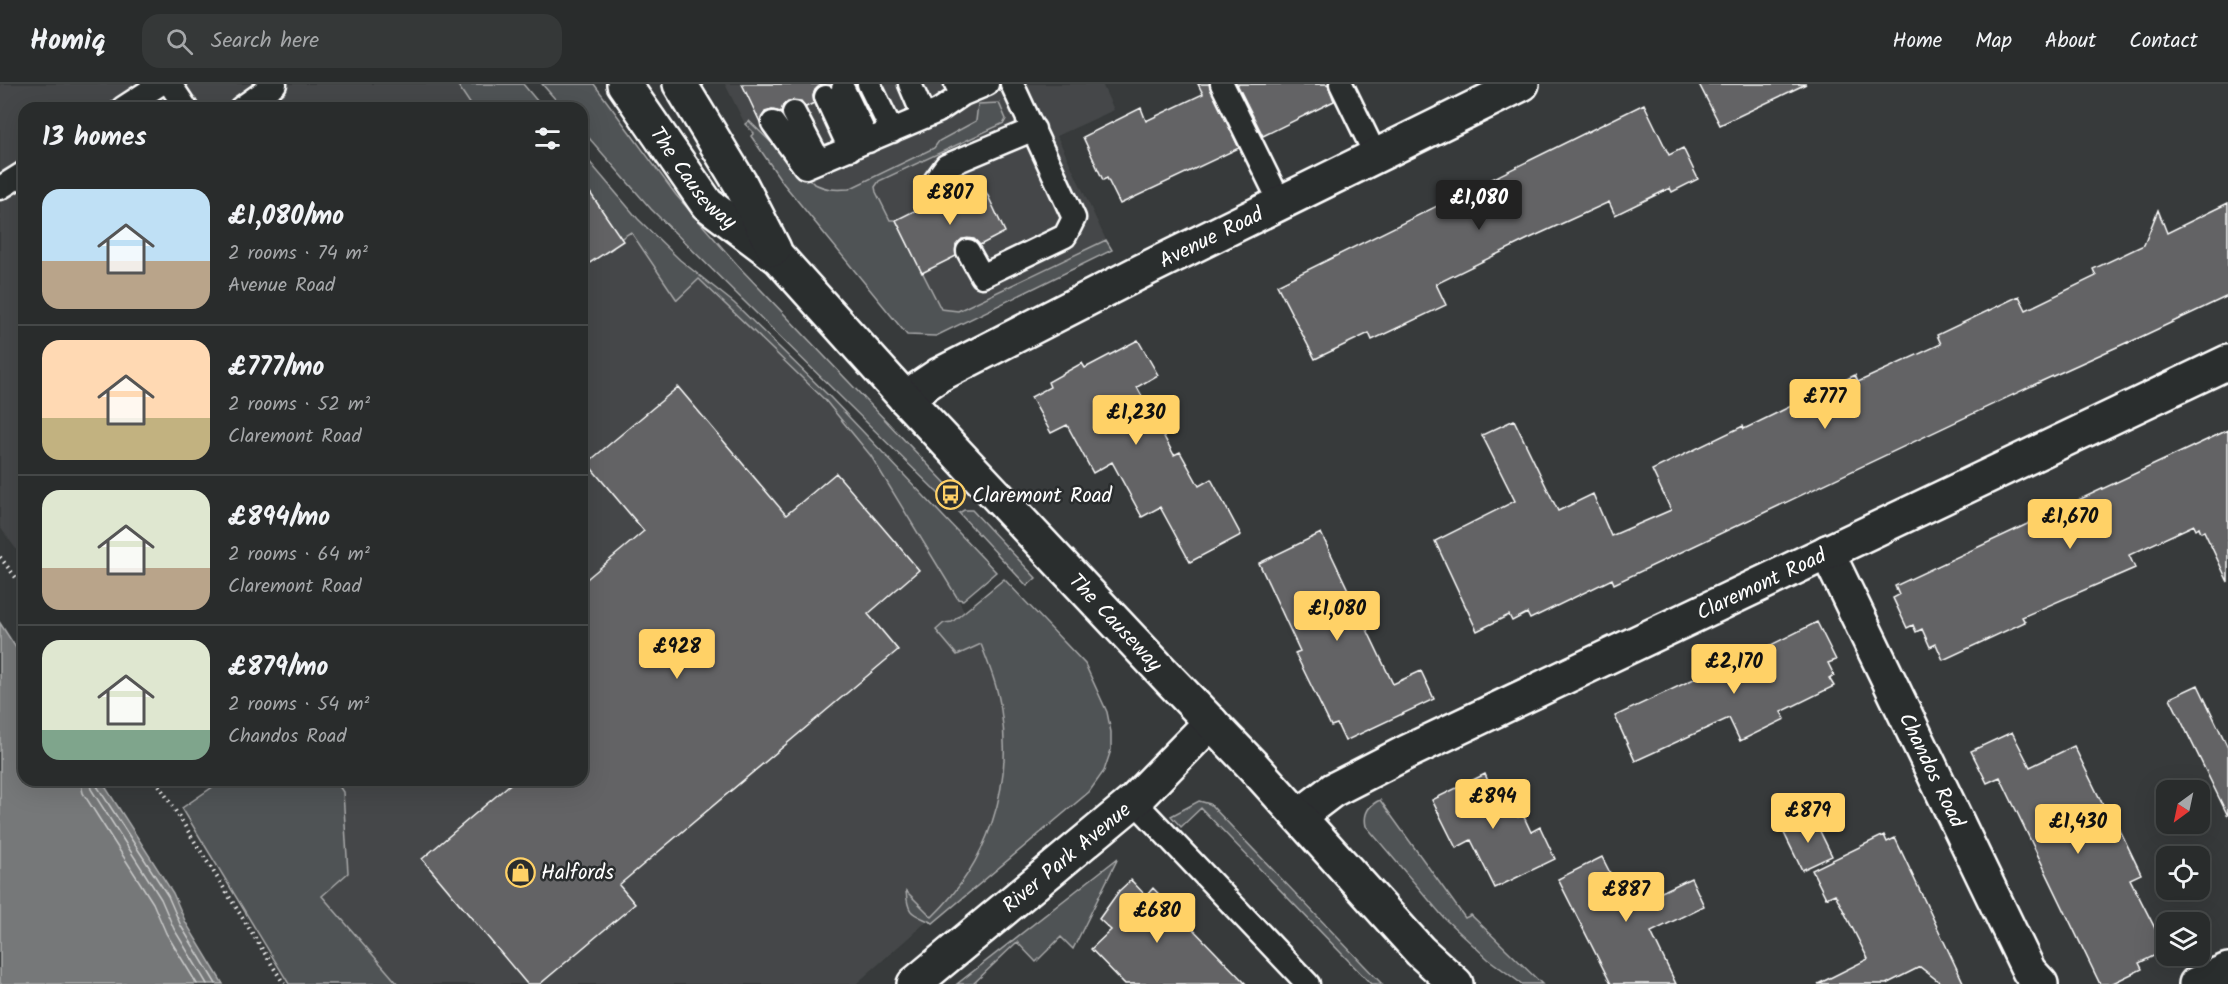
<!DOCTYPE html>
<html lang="en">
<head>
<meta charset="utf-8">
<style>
	:root { --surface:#292c2c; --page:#353838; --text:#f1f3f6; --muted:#a5a7a9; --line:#454848; --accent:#ffd166 }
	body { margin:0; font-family:Kalam,sans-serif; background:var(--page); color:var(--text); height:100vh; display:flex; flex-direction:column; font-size:22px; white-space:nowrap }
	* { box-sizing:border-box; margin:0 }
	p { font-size:20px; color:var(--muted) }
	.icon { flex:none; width:33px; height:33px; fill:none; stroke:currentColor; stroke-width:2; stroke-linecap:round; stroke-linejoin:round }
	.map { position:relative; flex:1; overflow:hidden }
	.details { position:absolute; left:18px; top:18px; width:570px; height:684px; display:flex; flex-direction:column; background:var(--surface); border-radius:18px; box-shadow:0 6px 24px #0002,0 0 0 2px var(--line) }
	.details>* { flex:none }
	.needle { width:39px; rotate:213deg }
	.controls { position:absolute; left:2156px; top:696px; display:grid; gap:12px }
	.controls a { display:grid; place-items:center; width:54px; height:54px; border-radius:12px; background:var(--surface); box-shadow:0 6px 24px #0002,0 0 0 2px var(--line); font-size:30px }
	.price { position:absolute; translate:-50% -51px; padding:0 14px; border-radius:6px; background:var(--accent); color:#111; font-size:20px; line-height:39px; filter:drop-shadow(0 2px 3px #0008) }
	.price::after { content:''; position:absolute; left:50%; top:36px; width:18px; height:14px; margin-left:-9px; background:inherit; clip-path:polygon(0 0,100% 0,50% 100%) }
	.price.on { background:#222; color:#fff }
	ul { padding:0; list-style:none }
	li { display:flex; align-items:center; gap:18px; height:150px; padding:0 24px }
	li+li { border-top:2px solid var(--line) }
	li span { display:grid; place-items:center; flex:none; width:168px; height:120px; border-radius:18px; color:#555 }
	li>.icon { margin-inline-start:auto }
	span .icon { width:72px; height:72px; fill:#fffc; stroke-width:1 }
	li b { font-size:26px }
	h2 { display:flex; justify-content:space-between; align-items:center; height:72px; padding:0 24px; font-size:26px }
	header { display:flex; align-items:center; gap:36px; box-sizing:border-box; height:84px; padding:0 30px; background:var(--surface); border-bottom:2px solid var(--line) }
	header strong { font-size:28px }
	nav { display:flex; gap:33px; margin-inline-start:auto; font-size:21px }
	.search { width:420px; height:54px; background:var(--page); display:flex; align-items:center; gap:15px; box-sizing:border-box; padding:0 21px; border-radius:18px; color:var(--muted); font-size:22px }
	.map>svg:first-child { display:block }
	.built { fill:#444748 }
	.green { fill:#505354; stroke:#a8a9aa; stroke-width:1.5 }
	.water { fill:#767879; stroke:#adaeaf; stroke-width:1.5 }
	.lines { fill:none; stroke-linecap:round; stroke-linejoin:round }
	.shore { stroke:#c8c9c9; stroke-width:1.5 }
	.building { fill:#636465; stroke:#fff; stroke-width:1.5 }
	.lane-casing { stroke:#fff; stroke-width:27 }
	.street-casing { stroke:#fff; stroke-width:38 }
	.primary-casing { stroke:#fff; stroke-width:38 }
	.path { stroke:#fff; stroke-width:4; stroke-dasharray:1.5 4.5; stroke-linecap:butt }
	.lane { stroke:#2a2d2e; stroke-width:22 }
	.street { stroke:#2a2d2e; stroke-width:33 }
	.primary { stroke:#2a2d2e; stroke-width:33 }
	.labels { text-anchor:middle; stroke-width:5; stroke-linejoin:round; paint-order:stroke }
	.street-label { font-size:21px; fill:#fff; stroke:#2a2d2e }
	.poi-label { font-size:21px; fill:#fff; stroke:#2a2d2e; text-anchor:start }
</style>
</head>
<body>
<header>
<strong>Homiq</strong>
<div class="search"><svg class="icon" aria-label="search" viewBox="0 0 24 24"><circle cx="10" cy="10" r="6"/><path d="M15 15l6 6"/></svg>Search here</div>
<nav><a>Home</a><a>Map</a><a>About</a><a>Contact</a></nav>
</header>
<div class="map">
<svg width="2228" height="900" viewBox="0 0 2228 900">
	<rect width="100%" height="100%" fill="#373a3b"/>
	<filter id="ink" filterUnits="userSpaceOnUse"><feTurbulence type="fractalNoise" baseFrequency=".0167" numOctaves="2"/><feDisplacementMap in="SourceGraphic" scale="12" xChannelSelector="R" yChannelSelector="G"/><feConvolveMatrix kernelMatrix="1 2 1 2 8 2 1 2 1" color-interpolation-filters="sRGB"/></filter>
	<g filter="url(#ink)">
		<path class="built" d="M 0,0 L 480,0 L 507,24 L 24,24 L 24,476 L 0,443 Z
			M 725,0 L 1102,0 L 1114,26 L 1057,52 L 1106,156 L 958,227 L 924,223 L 745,40 Z
			M 582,96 L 699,195 L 825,316 L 871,372 L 891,406 L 894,406 L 958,515 L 981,560 L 1098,686 L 856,900 L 398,900 L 322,812 L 348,789 L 343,708 L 335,696 L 582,696 Z"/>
		<path class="green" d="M 457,0 L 523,0 L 543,24 L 473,24 Z
			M 542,0 L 594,0 L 676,111 L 741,185 L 951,405 L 946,417 L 651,125 L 582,46 L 582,24 L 563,24 Z
			M 999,19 L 1006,35 L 1004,39 L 879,97 L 875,103 L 876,108 L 890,136 L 896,136 L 941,225 L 958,227 L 1106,156 L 1112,166 L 936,252 L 907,251 L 783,99 L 751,52 L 754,49 L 745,40 L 749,37 L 813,99 C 826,106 835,106 849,105 L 934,64 L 939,57 L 976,37 L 978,20 Z
			M 582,69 L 638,135 L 680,176 L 734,219 L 831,314 L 996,488 L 963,516 L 958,515 L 871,372 L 825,316 L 699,195 L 677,216 L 631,148 L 612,160 L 613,164 L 609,167 L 601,155 L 615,146 L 591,110 L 582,112 Z
			M 964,426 L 972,426 L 1036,494 L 1027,502 L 959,429 Z
			M 1004,495 L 1085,580 L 1107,628 L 1111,648 L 1111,666 L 1104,687 L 1089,708 L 933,839 C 912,829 908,832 906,807 L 932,833 C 987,780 1014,703 1001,626 C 998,603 989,582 981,560 L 957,571 L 936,546 L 944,539 L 952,538 Z
			M 223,696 L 335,696 L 343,708 L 348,789 L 322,812 L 398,900 L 289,900 L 182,724 Z
			M 1380,716 L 1465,834 L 1471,831 L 1542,900 L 1522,900 L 1488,875 L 1445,835 L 1366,742 C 1363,729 1369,721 1380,716 Z
			M 1199,717 L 1210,720 L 1382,900 L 1371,900 L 1201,724 L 1181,743 L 1171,732 Z
			M 1118,774 L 1073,865 L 1061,853 L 1036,878 L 1017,858 L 973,900 L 957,900 Z"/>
		<path class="water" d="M 0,539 L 24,576 L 24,696 L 101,696 L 173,809 L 186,839 L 223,900 L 0,900 Z"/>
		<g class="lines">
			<path class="shore" d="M 80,696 L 83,709 L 153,819 L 166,849 L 197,900
				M 89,696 L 91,705 L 161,815 L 174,845 L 207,900
				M 96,696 L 97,702 L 168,812 L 181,842 L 216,900"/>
		</g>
		<path class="building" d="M 742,0 L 824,0 L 815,6 L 813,12 L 814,19 L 806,23 L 801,17 L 788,17 L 783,21 L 781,28 L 772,26 L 765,28 L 760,38 Z
			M 1198,0 L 1209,0 L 1239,64 L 1120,120 L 1107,94 L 1103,96 L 1083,53 L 1141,24 L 1146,37 L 1203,10 Z
			M 1237,0 L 1328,0 L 1334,17 L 1263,52 Z
			M 1699,0 L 1806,0 L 1720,41 Z
			M 1644,20 L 1669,71 L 1683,64 L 1698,95 L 1672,108 L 1670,104 L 1615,131 L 1609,118 L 1528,155 L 1436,200 L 1446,221 L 1372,256 L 1369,249 L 1315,275 L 1277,201 Z
			M 980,95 L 1005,148 L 980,161 L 974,155 L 962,155 L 956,161 L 956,172 L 922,189 L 896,136 L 930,119 L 940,126 L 948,125 L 955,115 L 954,107 Z
			M 582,97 L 623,157 L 582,184 Z
			M 2228,119 L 2228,212 L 2128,259 L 2128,258 L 2042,297 L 1614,500 L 1612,495 L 1530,535 L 1527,529 L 1512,537 L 1509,531 L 1477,547 L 1435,457 L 1515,417 L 1482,351 L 1514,336 L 1558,427 L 1593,410 L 1611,452 L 1671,426 L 1652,386 L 1743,342 L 1744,345 L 1855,291 L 1858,298 L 1941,260 L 1937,251 L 2019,212 L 2026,226 L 2096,192 L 2093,185 L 2144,161 L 2158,126 L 2167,149 Z
			M 1138,256 L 1158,291 L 1137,303 L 1174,371 L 1180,368 L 1199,402 L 1211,395 L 1241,451 L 1190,478 L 1160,423 L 1142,433 L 1112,378 L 1093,389 L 1067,341 L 1051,349 L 1031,313 L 1050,303 L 1048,298 L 1082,279 L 1085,284 Z
			M 678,303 L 786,431 L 836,389 L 919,486 L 868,530 L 898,566 L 619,801 L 635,820 L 540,900 L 527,900 L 422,775 L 515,696 L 582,696 L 582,499 L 644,447 L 587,379 Z
			M 2228,346 L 2228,498 L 2204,447 L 2201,448 L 2199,443 L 2196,445 L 2194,441 L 2129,471 L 2135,484 L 2022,533 L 2025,538 L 1943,576 L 1936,560 L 1930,563 L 1922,545 L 1916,548 L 1913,541 L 1907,544 L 1893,514 L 1899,511 L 1895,502 Z
			M 1321,449 L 1393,600 L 1421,587 L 1434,615 L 1345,657 L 1337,640 L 1331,642 L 1302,583 L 1295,569 L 1300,567 L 1259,479 Z
			M 1817,538 L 1836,576 L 1828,579 L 1834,591 L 1829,594 L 1834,602 L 1781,628 L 1785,635 L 1740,657 L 1729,634 L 1635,677 L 1615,632 L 1730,578 L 1731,581 Z
			M 2198,601 L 2228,664 L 2228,732 L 2170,614 Z
			M 2012,648 L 2030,683 L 2074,662 L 2104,723 L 2108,721 L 2141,790 L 2130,795 L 2166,866 L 2139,879 L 2142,885 L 2111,900 L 2100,900 L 2000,693 L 1987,699 L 1971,667 Z
			M 1485,690 L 1491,704 L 1501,699 L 1518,733 L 1523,731 L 1531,748 L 1540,743 L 1555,775 L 1495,804 L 1471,756 L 1456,764 L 1432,716 Z
			M 1814,735 L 1832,772 L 1802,786 L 1784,749 Z
			M 1884,751 L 1887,758 L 1895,754 L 1964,900 L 1942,900 L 1920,883 L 1886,900 L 1818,900 L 1868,875 L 1835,810 L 1826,814 L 1812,786 Z
			M 1602,773 L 1628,824 L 1691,794 L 1704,822 L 1651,848 L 1676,900 L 1611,900 L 1558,795 Z
			M 1131,796 L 1146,812 L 1153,804 L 1246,900 L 1125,900 L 1091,865 L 1111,846 L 1099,835 L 1119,807 Z"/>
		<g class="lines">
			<defs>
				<path id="lane" d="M 170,0 L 186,24
					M 869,0 L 892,47
					M 910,0 L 924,33
					M 1222,0 L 1280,118
					M 1341,0 L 1376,72
					M 843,5 L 868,57
					M 963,10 L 987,0
					M 826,13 L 850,65
					M 123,24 L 160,0
					M 241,24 L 275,0
					M 794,29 L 819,77
					M 773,39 L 805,83 L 938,27 L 963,10 L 956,0
					M 0,104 L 24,89
					M 942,113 L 935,97 L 946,82 L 1034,45
					M 968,167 L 982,192 L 1065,152 L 1074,134 L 1012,0
					M 1134,717 L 1308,900"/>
				<g id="street">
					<path id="s1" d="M 905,314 L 939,291 L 1142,187 L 1522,0"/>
					<path id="s2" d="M 1827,468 L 2029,887 L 2041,900"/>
					<path id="s3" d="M 1299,732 L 1333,706 L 1407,668 L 2228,278"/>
					<path id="s4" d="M 914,900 L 1134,717 L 1211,638"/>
					<path d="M 2196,900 L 2228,886"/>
				</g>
				<g id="primary">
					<path id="s5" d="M 624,0 L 707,120 L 779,174 L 905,314 L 1171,597 L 1253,682 L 1420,867 L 1456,900"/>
					<path d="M 680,0 L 740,99 L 774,165"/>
				</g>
			</defs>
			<use href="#lane" class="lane-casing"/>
			<use href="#street" class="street-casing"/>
			<use href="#primary" class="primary-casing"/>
			<path class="path" d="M 0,473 L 24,504
				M 156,696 L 284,900"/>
			<use href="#lane" class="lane"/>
			<use href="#street" class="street"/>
			<use href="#primary" class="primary"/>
		</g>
	</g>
	<defs>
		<symbol id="bus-ring" viewBox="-11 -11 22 22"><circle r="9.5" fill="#2a2d2e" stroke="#ffd166" stroke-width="1.5"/><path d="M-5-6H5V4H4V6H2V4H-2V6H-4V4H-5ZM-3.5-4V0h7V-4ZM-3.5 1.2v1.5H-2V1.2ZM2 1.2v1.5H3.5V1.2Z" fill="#ffd166"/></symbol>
		<symbol id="shop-ring" viewBox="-11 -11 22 22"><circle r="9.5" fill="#2a2d2e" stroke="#ffd166" stroke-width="1.5"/><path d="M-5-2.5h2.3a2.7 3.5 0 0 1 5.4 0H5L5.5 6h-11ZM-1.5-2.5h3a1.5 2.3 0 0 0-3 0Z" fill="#ffd166"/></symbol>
	</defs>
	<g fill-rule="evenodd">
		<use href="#bus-ring" x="934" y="394" width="33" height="33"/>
		<use href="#shop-ring" x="504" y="772" width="33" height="33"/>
	</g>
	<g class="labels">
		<g class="street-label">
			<text dy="7" stroke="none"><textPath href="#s5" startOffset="117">The Causeway</textPath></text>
			<text dy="7" stroke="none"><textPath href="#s1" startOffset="346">Avenue Road</textPath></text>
			<text dy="7" stroke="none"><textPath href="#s3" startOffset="518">Claremont Road</textPath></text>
			<text dy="7" stroke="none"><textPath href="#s5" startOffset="732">The Causeway</textPath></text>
			<text dy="7" stroke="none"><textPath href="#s2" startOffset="242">Chandos Road</textPath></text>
			<text dy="7" stroke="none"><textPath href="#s4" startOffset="198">River Park Avenue</textPath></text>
		</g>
		<g class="poi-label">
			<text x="972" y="418">Claremont Road</text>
			<text x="541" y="795">Halfords</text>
		</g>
	</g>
</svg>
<div class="controls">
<a><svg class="needle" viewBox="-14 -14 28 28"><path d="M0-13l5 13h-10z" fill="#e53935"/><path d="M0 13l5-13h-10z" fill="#a5a7a9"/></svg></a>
<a><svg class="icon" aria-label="locate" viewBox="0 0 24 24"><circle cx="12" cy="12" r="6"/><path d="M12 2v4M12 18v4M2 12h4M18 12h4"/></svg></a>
<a><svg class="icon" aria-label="layers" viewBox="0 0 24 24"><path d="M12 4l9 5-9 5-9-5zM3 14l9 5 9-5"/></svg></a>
</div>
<b class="price" style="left:950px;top:142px">£807</b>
<b class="price on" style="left:1479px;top:147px">£1,080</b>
<b class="price" style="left:1825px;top:346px">£777</b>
<b class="price" style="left:1136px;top:362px">£1,230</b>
<b class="price" style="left:2070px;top:466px">£1,670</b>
<b class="price" style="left:1337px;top:558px">£1,080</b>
<b class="price" style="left:677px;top:596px">£928</b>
<b class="price" style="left:1734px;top:611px">£2,170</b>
<b class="price" style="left:1493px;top:746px">£894</b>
<b class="price" style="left:1808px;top:760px">£879</b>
<b class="price" style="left:2078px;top:771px">£1,430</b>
<b class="price" style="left:1626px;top:839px">£887</b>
<b class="price" style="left:1157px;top:860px">£680</b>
<section class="details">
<h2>13 homes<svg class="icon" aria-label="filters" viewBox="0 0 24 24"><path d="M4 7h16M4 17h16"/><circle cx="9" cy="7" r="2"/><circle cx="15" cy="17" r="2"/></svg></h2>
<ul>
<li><span style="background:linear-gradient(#bfe0f5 60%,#b9a48a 0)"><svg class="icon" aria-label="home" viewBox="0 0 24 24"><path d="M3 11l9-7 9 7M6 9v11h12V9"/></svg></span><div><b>£1,080/mo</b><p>2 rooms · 74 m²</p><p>Avenue Road</p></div></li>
<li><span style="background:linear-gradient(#ffd9b3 65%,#c2b280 0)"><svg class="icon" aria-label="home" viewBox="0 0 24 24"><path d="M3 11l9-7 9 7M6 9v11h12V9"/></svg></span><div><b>£777/mo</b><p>2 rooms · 52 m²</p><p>Claremont Road</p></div></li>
<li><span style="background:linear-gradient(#dfe7d0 65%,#b9a48a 0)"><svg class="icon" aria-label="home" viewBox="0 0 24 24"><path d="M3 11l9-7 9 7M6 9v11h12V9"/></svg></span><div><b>£894/mo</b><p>2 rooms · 64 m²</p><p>Claremont Road</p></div></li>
<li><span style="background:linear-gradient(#dfe7d0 75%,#7fa58c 0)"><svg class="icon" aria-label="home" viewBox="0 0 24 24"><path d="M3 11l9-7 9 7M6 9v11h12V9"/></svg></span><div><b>£879/mo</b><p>2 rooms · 54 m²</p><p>Chandos Road</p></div></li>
</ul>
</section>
</div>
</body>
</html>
